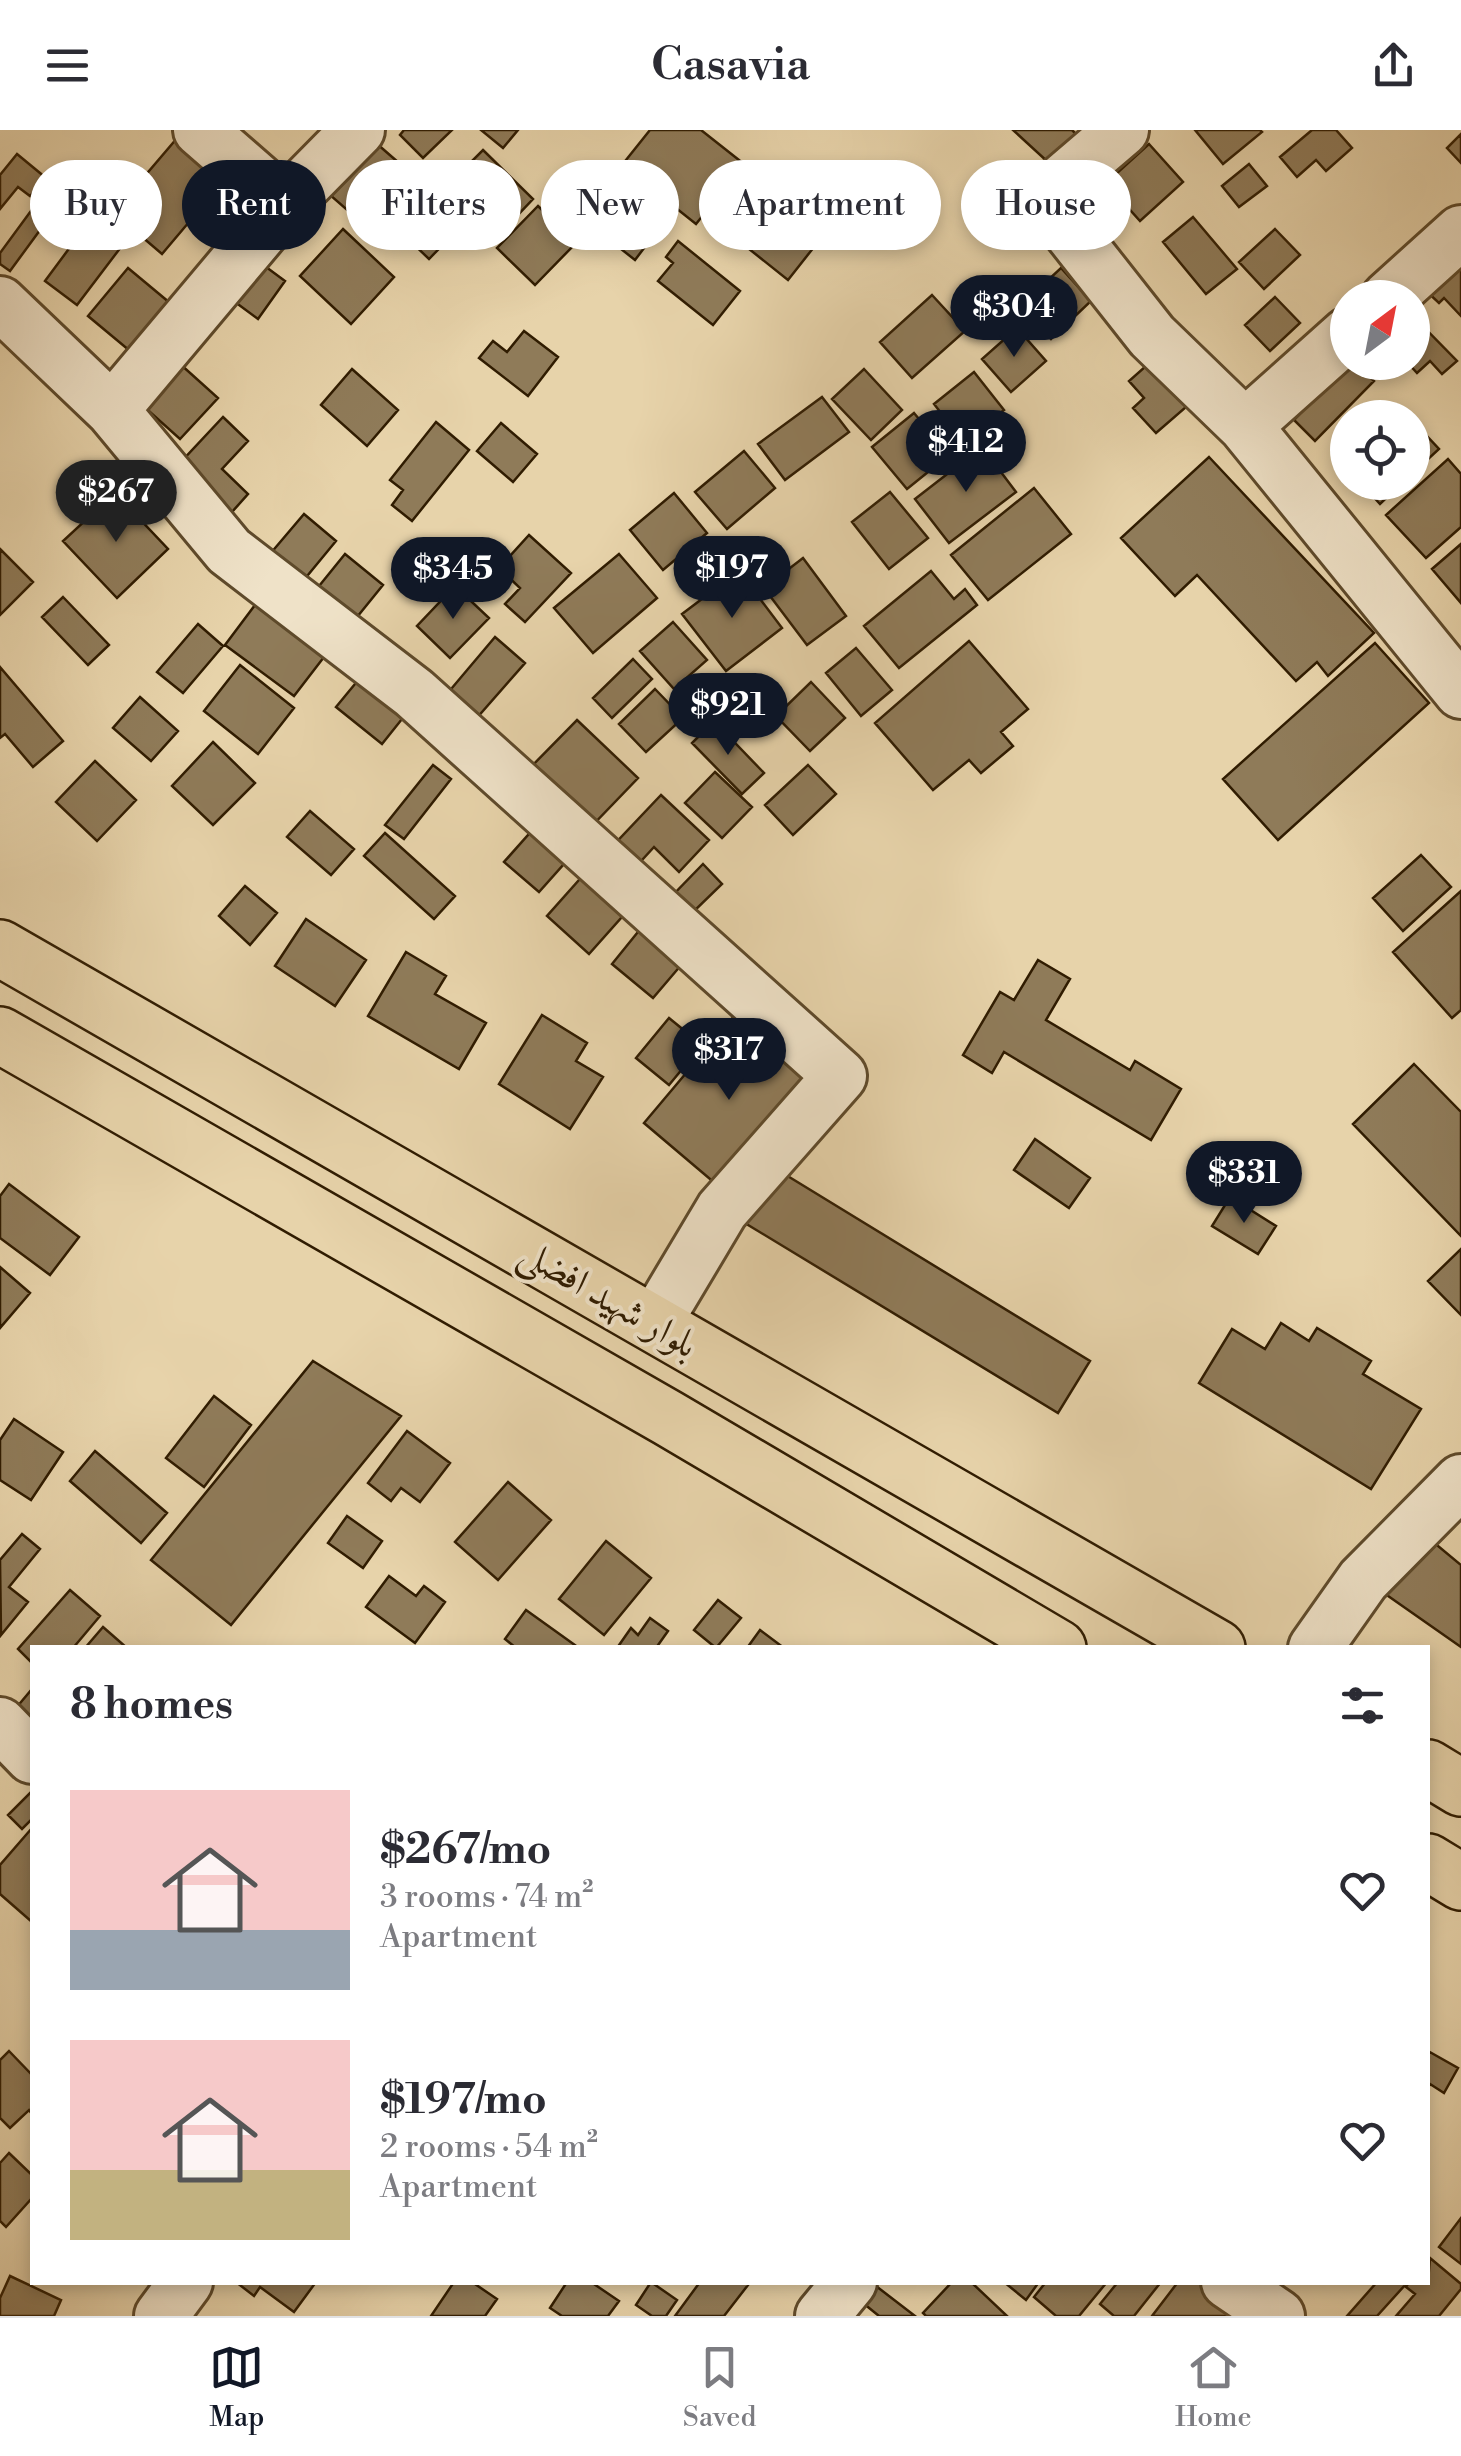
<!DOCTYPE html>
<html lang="en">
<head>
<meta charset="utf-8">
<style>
	:root { --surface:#fff; --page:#f2f2f3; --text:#2b2b33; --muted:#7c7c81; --line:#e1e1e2; --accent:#111827 }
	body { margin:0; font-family:"Libre Bodoni",Amiri,serif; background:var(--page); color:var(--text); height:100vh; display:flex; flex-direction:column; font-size:38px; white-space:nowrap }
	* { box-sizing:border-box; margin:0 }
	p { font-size:32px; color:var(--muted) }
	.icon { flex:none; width:55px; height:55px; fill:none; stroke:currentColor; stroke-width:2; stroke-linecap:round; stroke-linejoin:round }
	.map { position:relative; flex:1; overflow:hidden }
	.details { position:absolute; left:30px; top:1515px; width:1400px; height:640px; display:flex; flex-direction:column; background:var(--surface); border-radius:0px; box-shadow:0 5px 15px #0003 }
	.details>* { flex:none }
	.top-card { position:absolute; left:30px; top:30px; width:1402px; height:90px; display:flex; gap:20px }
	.needle { width:65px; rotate:32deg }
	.buttons { position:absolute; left:1330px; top:150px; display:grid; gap:20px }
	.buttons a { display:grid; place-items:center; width:100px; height:100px; border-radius:50%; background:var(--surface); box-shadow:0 5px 15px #0003; font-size:50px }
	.price { position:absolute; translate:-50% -85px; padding:0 22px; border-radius:35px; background:var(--accent); color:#fff; font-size:32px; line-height:65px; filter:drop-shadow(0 2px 5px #0008) }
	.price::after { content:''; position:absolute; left:50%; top:60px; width:30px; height:22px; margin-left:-15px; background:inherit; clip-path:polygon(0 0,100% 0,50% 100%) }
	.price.active { background:#222; color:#fff }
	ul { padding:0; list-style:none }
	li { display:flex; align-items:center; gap:30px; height:250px; padding:0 40px }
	li span { display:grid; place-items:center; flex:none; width:280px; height:200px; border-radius:0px; color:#555 }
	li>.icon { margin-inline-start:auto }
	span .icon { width:120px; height:120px; fill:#fffc; stroke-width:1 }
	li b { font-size:42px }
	h2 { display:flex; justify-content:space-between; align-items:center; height:120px; padding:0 40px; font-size:42px }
	.pill { padding:0 35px; border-radius:45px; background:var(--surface); box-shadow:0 5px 15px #0003; font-size:35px; line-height:90px }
	.pill.active { background:var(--accent); color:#fff }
	header { display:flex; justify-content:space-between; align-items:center; height:130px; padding:0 40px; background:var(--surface); font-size:45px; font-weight:600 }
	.dock { display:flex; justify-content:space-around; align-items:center; height:140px; border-top:2px solid var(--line); background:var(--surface); font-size:28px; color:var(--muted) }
	.dock a { display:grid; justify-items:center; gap:5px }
	.dock .active { color:var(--accent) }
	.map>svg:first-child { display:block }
	.building { fill:#8f7b59; stroke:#301c01; stroke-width:2.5 }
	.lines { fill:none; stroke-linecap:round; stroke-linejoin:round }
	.minor-casing { stroke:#5e4a2b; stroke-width:58 }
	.major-casing { stroke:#301c01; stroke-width:60 }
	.minor { stroke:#efe2c8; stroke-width:52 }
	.major { stroke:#e7d3aa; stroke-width:55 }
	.labels { text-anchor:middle; stroke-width:8; stroke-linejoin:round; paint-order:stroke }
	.street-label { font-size:38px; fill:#301c01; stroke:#efe2c8 }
</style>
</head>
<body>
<header><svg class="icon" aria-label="menu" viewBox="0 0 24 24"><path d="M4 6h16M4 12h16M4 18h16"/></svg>Casavia<svg class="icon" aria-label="share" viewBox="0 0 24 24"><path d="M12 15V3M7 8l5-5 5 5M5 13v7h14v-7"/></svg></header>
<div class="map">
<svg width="1461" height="2186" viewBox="0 0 1461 2186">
	<rect width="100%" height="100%" fill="#e7d3aa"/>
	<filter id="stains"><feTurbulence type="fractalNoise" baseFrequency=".002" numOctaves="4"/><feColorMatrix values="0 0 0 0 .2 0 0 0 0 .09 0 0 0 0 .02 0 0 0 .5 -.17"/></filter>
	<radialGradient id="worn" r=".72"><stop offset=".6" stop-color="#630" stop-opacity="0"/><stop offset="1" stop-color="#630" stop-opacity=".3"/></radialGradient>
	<path class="building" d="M 184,0 L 233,40 L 162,124 L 106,76 L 135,42 L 143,48 Z
		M 404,0 L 452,0 L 423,28 L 400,5 Z
		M 481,0 L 518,0 L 503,18 Z
		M 650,0 L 701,0 L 744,34 L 696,94 L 622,35 Z
		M 1013,0 L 1072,0 L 1077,5 L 1050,34 Z
		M 1195,0 L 1260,0 L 1262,2 L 1223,34 Z
		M 1312,0 L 1336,0 L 1352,18 L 1326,41 L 1316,30 L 1297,47 L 1280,27 Z
		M 1461,4 L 1461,33 L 1447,18 Z
		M 376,13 L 422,53 L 390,91 L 374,77 L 361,92 L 330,65 Z
		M 1149,14 L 1183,52 L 1140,91 L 1106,53 Z
		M 483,20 L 533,69 L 495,109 L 444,59 Z
		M 17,24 L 46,48 L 30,66 L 18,57 L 0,79 L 0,45 Z
		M 1249,34 L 1267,56 L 1239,77 L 1222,56 Z
		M 626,52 L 669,85 L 635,130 L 592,96 Z
		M 736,54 L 814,117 L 788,150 L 709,87 Z
		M 50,55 L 88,82 L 66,112 L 43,96 L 10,141 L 0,134 L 0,123 Z
		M 436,66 L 464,93 L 429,129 L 401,102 Z
		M 538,76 L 576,113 L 535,155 L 497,118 Z
		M 1193,87 L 1237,139 L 1206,164 L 1163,112 Z
		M 88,93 L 121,117 L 77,175 L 45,151 Z
		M 343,99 L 394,147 L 351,194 L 300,146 Z
		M 1275,99 L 1300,125 L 1264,159 L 1239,132 Z
		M 678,111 L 740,161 L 713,195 L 658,151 L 673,133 L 666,127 Z
		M 1461,126 L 1461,186 L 1444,168 L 1439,173 L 1424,159 Z
		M 262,134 L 285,151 L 258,189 L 235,172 Z
		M 128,138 L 170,173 L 130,221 L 88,186 Z
		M 1061,138 L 1091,171 L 1051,209 L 1020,176 Z
		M 932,165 L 965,201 L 912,248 L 880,212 Z
		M 1275,167 L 1300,193 L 1270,221 L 1245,195 Z
		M 1412,185 L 1457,231 L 1442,244 L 1430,231 L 1417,243 L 1407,232 L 1412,232 Z
		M 1017,198 L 1046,231 L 1011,262 L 982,229 Z
		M 524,201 L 558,227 L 528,266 L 479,228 L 493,211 L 507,222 Z
		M 1155,228 L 1193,271 L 1156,303 L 1133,278 L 1144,268 L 1129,251 Z
		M 1350,232 L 1355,232 L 1374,251 L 1315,311 L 1294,290 Z
		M 179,233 L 218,268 L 180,309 L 141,274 Z
		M 352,239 L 398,280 L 367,316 L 321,275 Z
		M 864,239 L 902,280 L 871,310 L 832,269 Z
		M 974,242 L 1004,280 L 963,311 L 934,274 Z
		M 822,267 L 849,302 L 785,350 L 758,314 Z
		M 914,283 L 949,325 L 907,359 L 872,317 Z
		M 223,287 L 248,311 L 222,339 L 248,364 L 232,382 L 180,333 Z
		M 1412,290 L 1439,319 L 1412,344 Z
		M 436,292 L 469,320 L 412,391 L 392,375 L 403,360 L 390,350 Z
		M 501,293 L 537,324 L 513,352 L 477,321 Z
		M 982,317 L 1016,362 L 949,413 L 915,369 Z
		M 744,321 L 775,358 L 727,399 L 695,362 Z
		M 1209,327 L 1374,503 L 1328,546 L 1317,532 L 1296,551 L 1197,445 L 1175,466 L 1121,408 Z
		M 1448,329 L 1461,344 L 1461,397 L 1426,428 L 1386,385 Z
		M 1360,352 L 1403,352 L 1380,374 Z
		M 1034,358 L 1071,404 L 988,470 L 951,425 Z
		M 890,362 L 928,408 L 889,439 L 852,392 Z
		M 115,363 L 168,419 L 117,468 L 63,411 Z
		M 674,363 L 707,403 L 663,440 L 630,400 Z
		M 304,384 L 336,411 L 303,451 L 270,424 Z
		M 529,405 L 571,443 L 525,492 L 505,474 L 520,458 L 499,438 Z
		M 1461,414 L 1461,473 L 1432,439 Z
		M 0,419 L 33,452 L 0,485 Z
		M 345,424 L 383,455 L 353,492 L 315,461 Z
		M 619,424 L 657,468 L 593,523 L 554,478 Z
		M 803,428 L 846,486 L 807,515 L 764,458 Z
		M 739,441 L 782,498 L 726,541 L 682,484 Z
		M 931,441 L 954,469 L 965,459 L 977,475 L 899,538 L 864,496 Z
		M 455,456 L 489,488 L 450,528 L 417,496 Z
		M 63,467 L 109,515 L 88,535 L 42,487 Z
		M 255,475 L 324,527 L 294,566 L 225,515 Z
		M 673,492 L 707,530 L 674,559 L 640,521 Z
		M 198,494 L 223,516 L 183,563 L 157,542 Z
		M 495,507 L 525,533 L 475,590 L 446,565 Z
		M 969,511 L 1028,579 L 1001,602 L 1013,616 L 981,643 L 969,630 L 933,660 L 875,593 Z
		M 1375,513 L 1429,573 L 1278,710 L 1223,649 Z
		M 856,518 L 892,560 L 861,586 L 826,543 Z
		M 633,529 L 652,549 L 612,588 L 593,568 Z
		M 240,535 L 294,578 L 258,624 L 204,581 Z
		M 0,537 L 63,611 L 33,637 L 5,604 L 0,608 Z
		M 369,537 L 414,574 L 382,614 L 336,577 Z
		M 811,552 L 845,588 L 810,621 L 776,586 Z
		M 655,559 L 683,588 L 646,622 L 619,594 Z
		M 140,567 L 178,601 L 151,631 L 113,598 Z
		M 577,590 L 638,648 L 586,702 L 525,643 Z
		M 714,591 L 764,643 L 742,664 L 692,613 Z
		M 213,612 L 255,653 L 213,695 L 172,656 Z
		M 95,631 L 136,670 L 97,711 L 56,672 Z
		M 433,635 L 451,649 L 404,709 L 385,695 Z
		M 808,635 L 836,664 L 793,705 L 765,675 Z
		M 715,642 L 752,677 L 722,708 L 685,673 Z
		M 661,665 L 709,710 L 679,742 L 654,717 L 631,742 L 608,721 Z
		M 310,681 L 354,719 L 331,745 L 287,707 Z
		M 536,696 L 571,726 L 539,762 L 504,732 Z
		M 385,703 L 455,766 L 434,789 L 364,726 Z
		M 1421,725 L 1451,757 L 1403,801 L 1373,768 Z
		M 703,734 L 722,754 L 688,787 L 670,768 Z
		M 587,741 L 629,779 L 589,824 L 547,786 Z
		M 245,756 L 277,783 L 250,815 L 219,786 Z
		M 1461,761 L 1461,880 L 1452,888 L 1393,822 Z
		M 306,789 L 366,830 L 335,876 L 275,836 Z
		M 646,792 L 688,827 L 653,868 L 612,834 Z
		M 406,822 L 446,846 L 435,864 L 486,893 L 459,939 L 368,886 Z
		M 1038,830 L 1070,849 L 1046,890 L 1130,940 L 1135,931 L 1181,959 L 1151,1010 L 1004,922 L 992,943 L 963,925 L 1000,862 L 1014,870 Z
		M 542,885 L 587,913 L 576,931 L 603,947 L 570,999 L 499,954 Z
		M 735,885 L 815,953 L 723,1060 L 644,993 Z
		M 669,888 L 702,915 L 669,955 L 636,928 Z
		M 1414,934 L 1461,982 L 1461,1106 L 1353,994 Z
		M 1035,1009 L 1090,1048 L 1069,1078 L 1014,1040 Z
		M 768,1034 L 1090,1231 L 1058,1283 L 735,1087 Z
		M 9,1054 L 79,1107 L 50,1145 L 0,1108 L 0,1066 Z
		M 1230,1067 L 1276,1096 L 1258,1124 L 1212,1096 Z
		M 1461,1119 L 1461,1185 L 1428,1151 Z
		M 0,1137 L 30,1163 L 0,1198 Z
		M 1281,1193 L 1309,1211 L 1317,1198 L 1371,1231 L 1363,1244 L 1421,1279 L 1371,1359 L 1199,1253 L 1232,1199 L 1265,1219 Z
		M 313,1231 L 401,1286 L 231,1495 L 151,1430 Z
		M 214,1266 L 251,1295 L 204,1357 L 166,1328 Z
		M 14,1289 L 63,1322 L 31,1370 L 0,1350 L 0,1310 Z
		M 407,1301 L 450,1333 L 420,1372 L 401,1358 L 391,1371 L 368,1353 Z
		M 95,1321 L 167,1383 L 141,1413 L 70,1351 Z
		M 508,1352 L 551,1390 L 498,1450 L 455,1412 Z
		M 347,1386 L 382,1411 L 363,1438 L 328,1413 Z
		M 22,1404 L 40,1419 L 9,1457 L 28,1472 L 1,1505 L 0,1430 Z
		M 1426,1406 L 1461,1435 L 1461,1517 L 1381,1461 Z
		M 606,1411 L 651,1448 L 604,1505 L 559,1469 Z
		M 389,1446 L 416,1466 L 424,1456 L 445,1472 L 415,1513 L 366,1477 Z
		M 70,1460 L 100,1486 L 73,1518 L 32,1518 L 32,1533 L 18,1519 Z
		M 718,1470 L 741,1488 L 716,1518 L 694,1500 Z
		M 526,1480 L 579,1518 L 516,1518 L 505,1509 Z
		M 650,1488 L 668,1501 L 656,1518 L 617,1518 L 631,1498 L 638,1505 Z
		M 103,1497 L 127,1518 L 85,1518 Z
		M 760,1500 L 784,1518 L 747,1518 Z
		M 32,1559 L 32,1592 L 16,1578 Z
		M 32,1661 L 32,1689 L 22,1699 L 8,1685 Z
		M 32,1698 L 32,1792 L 0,1764 L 0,1735 Z
		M 9,1921 L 32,1945 L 32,1984 L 29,1980 L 10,1998 L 0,1988 L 0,1930 Z
		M 1428,1921 L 1458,1938 L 1444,1963 L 1430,1954 L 1428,1958 Z
		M 9,2023 L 32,2045 L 32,2068 L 6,2097 L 0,2091 L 0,2033 Z
		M 1461,2088 L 1461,2134 L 1439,2117 Z
		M 1430,2128 L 1461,2154 L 1461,2159 L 1439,2186 L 1396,2186 L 1415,2164 L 1406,2157 L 1409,2152 L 1428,2152 Z
		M 10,2146 L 61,2170 L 54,2186 L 0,2186 L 0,2168 Z
		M 236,2152 L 316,2152 L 294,2182 L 260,2157 L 254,2166 Z
		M 454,2152 L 472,2152 L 497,2169 L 485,2186 L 431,2186 Z
		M 567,2152 L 591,2152 L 619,2171 L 608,2186 L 562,2186 L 550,2178 Z
		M 651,2152 L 677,2170 L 666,2186 L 652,2186 L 636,2175 Z
		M 700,2152 L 744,2152 L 748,2155 L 724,2186 L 675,2186 Z
		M 952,2152 L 971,2152 L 1007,2186 L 926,2186 L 923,2183 Z
		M 1004,2152 L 1039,2152 L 1026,2170 Z
		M 1046,2152 L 1107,2152 L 1079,2186 L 1056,2186 L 1034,2167 Z
		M 1118,2152 L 1161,2152 L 1134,2186 L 1114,2186 L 1100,2174 Z
		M 1178,2152 L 1206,2152 L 1247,2186 L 1152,2186 Z
		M 1377,2152 L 1406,2154 L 1377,2186 L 1347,2186 Z
		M 876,2156 L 915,2186 L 879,2186 L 863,2173 Z"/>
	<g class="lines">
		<defs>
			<path id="minor" d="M 200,0 L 285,74
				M 1122,0 L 1046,65 L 1063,93 L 1152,206 L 1245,296 L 1461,562
				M 1388,168 L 1461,102
				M 0,173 L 112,280 L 229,421 L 414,563 L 840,946 L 722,1080 L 654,1194
				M 112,280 L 285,74 L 358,0
				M 1245,296 L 1348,204
				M 1315,1518 L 1363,1450 L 1461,1351
				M 0,1594 L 32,1627
				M 1228,2152 L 1278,2186
				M 161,2186 L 186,2152
				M 822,2186 L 850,2152"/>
			<path id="major" d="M 0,818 L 1217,1518
				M 0,905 L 668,1288 L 1058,1518
				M 1428,1638 L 1461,1658
				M 1428,1732 L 1461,1752"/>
		</defs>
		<use href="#minor" class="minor-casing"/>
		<use href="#major" class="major-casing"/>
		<use href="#minor" class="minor"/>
		<use href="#major" class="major"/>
	</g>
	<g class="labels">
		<g class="street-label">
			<text transform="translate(609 1168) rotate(30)" y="13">بلوار شهید افضلی</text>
		</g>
	</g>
	<rect width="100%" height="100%" filter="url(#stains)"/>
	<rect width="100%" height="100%" fill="url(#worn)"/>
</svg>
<div class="buttons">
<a><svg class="needle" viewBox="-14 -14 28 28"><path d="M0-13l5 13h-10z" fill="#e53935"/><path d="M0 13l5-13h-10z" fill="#7c7c81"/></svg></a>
<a><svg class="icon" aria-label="locate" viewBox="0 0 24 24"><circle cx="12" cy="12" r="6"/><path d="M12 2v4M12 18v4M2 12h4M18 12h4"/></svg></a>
</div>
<b class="price" style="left:1014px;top:230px">$304</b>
<b class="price" style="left:966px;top:365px">$412</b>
<b class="price active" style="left:116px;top:415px">$267</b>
<b class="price" style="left:732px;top:491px">$197</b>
<b class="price" style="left:453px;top:492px">$345</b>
<b class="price" style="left:728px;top:628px">$921</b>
<b class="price" style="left:729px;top:973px">$317</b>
<b class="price" style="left:1244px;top:1096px">$331</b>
<div class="top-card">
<a class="pill">Buy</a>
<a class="pill active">Rent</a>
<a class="pill">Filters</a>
<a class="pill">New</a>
<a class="pill">Apartment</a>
<a class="pill">House</a>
</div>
<section class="details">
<h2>8 homes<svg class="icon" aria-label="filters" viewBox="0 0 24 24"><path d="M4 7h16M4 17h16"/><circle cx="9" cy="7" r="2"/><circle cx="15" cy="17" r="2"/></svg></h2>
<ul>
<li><span style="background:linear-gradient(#f6c9c9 70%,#9aa5b1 0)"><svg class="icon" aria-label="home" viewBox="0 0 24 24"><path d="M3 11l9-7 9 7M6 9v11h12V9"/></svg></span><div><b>$267/mo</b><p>3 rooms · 74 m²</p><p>Apartment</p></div><svg class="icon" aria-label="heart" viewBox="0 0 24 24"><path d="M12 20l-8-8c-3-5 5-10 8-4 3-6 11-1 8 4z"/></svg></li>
<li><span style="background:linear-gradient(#f6c9c9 65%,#c2b280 0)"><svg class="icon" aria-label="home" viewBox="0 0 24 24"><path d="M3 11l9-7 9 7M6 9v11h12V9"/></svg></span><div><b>$197/mo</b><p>2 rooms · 54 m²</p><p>Apartment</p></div><svg class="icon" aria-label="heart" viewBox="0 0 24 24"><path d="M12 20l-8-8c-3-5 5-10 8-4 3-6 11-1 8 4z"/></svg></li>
</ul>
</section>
</div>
<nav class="dock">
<a class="active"><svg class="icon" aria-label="map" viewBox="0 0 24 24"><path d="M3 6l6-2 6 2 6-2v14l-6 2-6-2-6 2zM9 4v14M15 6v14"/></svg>Map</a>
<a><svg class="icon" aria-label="saved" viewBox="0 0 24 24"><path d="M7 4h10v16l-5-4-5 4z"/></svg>Saved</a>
<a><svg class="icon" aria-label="home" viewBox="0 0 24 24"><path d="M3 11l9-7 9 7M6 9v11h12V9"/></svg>Home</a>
</nav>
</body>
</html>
